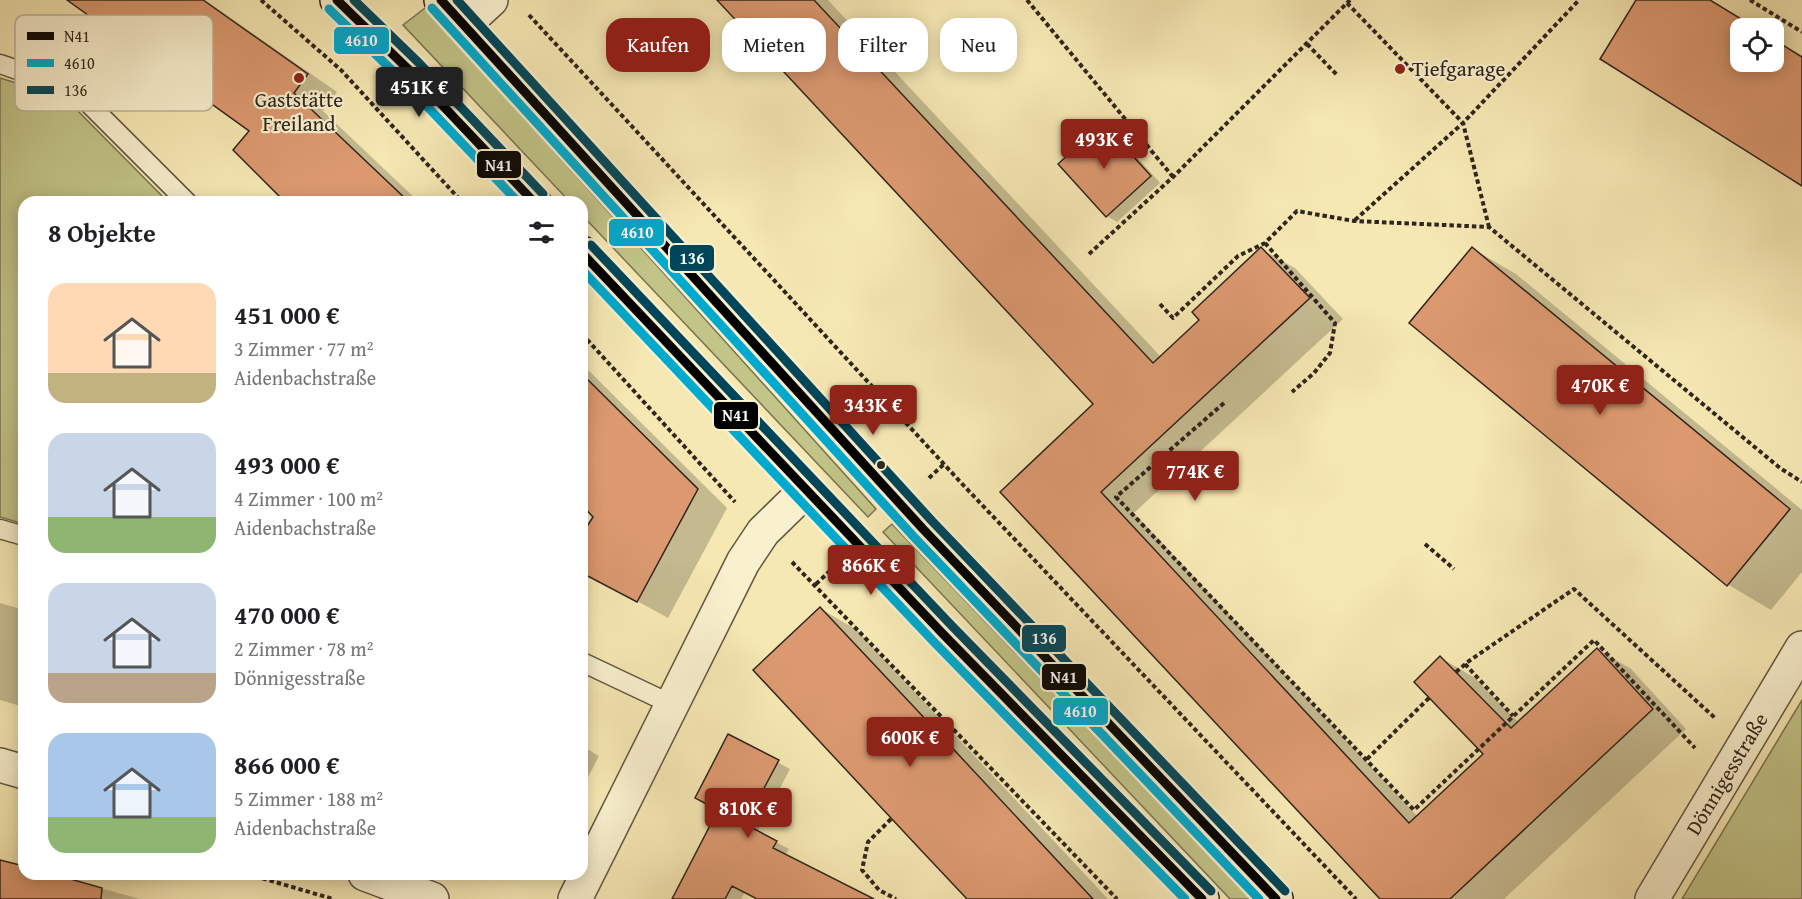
<!DOCTYPE html>
<html lang="de">
<head>
<meta charset="utf-8">
<style>
	:root { --surface:#fff; --page:#f6f6f6; --text:#202124; --muted:#757577; --accent:#8f2418 }
	body { margin:0; font-family:"Gentium Book Plus",serif; background:var(--page); color:var(--text); height:100vh; display:flex; flex-direction:column; font-size:22px; white-space:nowrap }
	* { box-sizing:border-box; margin:0 }
	p { font-size:20px; color:var(--muted) }
	.icon { flex:none; width:33px; height:33px; fill:none; stroke:currentColor; stroke-width:2; stroke-linecap:round; stroke-linejoin:round }
	.map { position:relative; flex:1; overflow:hidden }
	.details { position:absolute; left:18px; top:196px; width:570px; height:684px; display:flex; flex-direction:column; background:var(--surface); border-radius:18px; box-shadow:0 3px 15px #0003 }
	.details>* { flex:none }
	.banner { position:absolute; left:606px; top:18px; width:570px; height:54px; display:flex; gap:12px }
	.fabs { position:absolute; left:1730px; top:18px; display:grid; gap:12px }
	.fabs a { display:grid; place-items:center; width:54px; height:54px; border-radius:12px; background:var(--surface); box-shadow:0 3px 15px #0003; font-size:30px }
	.price { position:absolute; translate:-50% -51px; padding:0 14px; border-radius:6px; background:var(--accent); color:#fff; font-size:20px; line-height:39px; filter:drop-shadow(0 2px 3px #0008) }
	.price::after { content:''; position:absolute; left:50%; top:36px; width:18px; height:14px; margin-left:-9px; background:inherit; clip-path:polygon(0 0,100% 0,50% 100%) }
	.price.active { background:#222; color:#fff }
	ul { padding:0; list-style:none }
	li { display:flex; align-items:center; gap:18px; height:150px; padding:0 30px }
	li span { display:grid; place-items:center; flex:none; width:168px; height:120px; border-radius:18px; color:#555 }
	li>.icon { margin-inline-start:auto }
	span .icon { width:72px; height:72px; fill:#fffc; stroke-width:1 }
	li b { font-size:26px }
	h2 { display:flex; justify-content:space-between; align-items:center; height:72px; padding:0 30px; font-size:26px }
	.tag { padding:0 21px; border-radius:18px; background:var(--surface); box-shadow:0 3px 15px #0003; font-size:21px; line-height:54px }
	.tag.active { background:var(--accent); color:#fff }
	.map>svg:first-child { display:block }
	.green { fill:#c2c488; stroke:#797452; stroke-width:1.5 }
	.shadow { fill:#0003 }
	.building { fill:#dc9970; stroke:#30251c; stroke-width:1.5 }
	.lines { fill:none; stroke-linecap:round; stroke-linejoin:round }
	.service-casing { stroke:#625642; stroke-width:21 }
	.minor-casing { stroke:#625642; stroke-width:36 }
	.secondary-casing { stroke:#30251c; stroke-width:36 }
	.path { stroke:#30251c; stroke-width:4; stroke-dasharray:4.5 3; stroke-linecap:butt }
	.service { stroke:#f9f0ce; stroke-width:18 }
	.minor { stroke:#f9f0ce; stroke-width:33 }
	.secondary { stroke:#f9f0ce; stroke-width:33 }
	.bus-1-casing { stroke:#f9f0ce; stroke-width:14 }
	.bus-2-casing { stroke:#f9f0ce; stroke-width:14 }
	.bus-3-casing { stroke:#f9f0ce; stroke-width:14 }
	.bus-1 { stroke:#000; stroke-width:9 }
	.bus-2 { stroke:#00a9ce; stroke-width:9 }
	.bus-3 { stroke:#00465a; stroke-width:9 }
	.poi-dot { fill:#8f2418; stroke:#f9f0ce; stroke-width:2 }
	.bus-dot { fill:#30251c; stroke:#f9f0ce; stroke-width:2 }
	.labels { text-anchor:middle; stroke-width:4.5; stroke-linejoin:round; paint-order:stroke }
	.poi-label { font-size:21px; fill:#30251c; stroke:#f9f0ce; text-anchor:start }
	.street-label { font-size:21px; fill:#30251c; stroke:#f9f0ce }
	.key { fill:#f9f0ce; stroke:#bdb399; stroke-width:1.5 }
	.key-label { font-size:16px; fill:#30251c }
	.line-badge { stroke:#f9f0ce; stroke-width:2 }
	.badge-label { font-size:16px; text-anchor:middle; font-weight:bold; fill:#fff }
</style>
</head>
<body>
<div class="map">
<svg width="1802" height="899" viewBox="0 0 1802 899">
	<rect width="100%" height="100%" fill="#f6e8b3"/>
	<filter id="stains"><feTurbulence type="fractalNoise" baseFrequency=".00333" numOctaves="4"/><feColorMatrix values="0 0 0 0 .2 0 0 0 0 .09 0 0 0 0 .02 0 0 0 .5 -.17"/></filter>
	<radialGradient id="worn" r=".72"><stop offset=".6" stop-color="#630" stop-opacity="0"/><stop offset="1" stop-color="#630" stop-opacity=".3"/></radialGradient>
	<path class="green" d="M 425,8 L 876,509 L 868,517 L 582,215 L 582,202 L 570,202 L 403,25 Z
		M 0,78 L 65,98 L 168,202 L 24,202 L 24,524 L 0,517 Z
		M 892,524 L 1251,899 L 1230,899 L 883,532 Z
		M 1802,700 L 1802,899 L 1682,899 Z"/>
	<path class="shadow" d="M 69,0 L 205,0 L 337,92 L 323,111 L 419,202 L 287,202 L 235,150 L 251,131 Z
		M 719,0 L 828,0 L 1161,357 L 1201,321 L 1261,249 L 1295,268 L 1343,319 L 1134,513 L 1418,817 L 1485,754 L 1441,658 L 1475,678 L 1519,723 L 1597,649 L 1631,669 L 1686,729 L 1504,899 L 1382,899 L 1002,492 L 1095,404 Z
		M 1638,0 L 1711,0 L 1757,28 L 1740,28 L 1740,62 L 1773,62 L 1773,39 L 1802,57 L 1802,184 Z
		M 1103,125 L 1114,131 L 1160,183 L 1117,222 L 1107,216 Z
		M 1473,249 L 1516,274 L 1802,510 L 1802,572 L 1771,610 L 1727,584 Z
		M 582,364 L 727,508 L 668,618 L 582,571 L 582,537 L 595,516 L 582,503 Z
		M 0,603 L 24,610 L 24,707 L 0,700 Z
		M 821,609 L 857,630 L 1108,899 L 969,899 Z
		M 729,736 L 790,769 L 757,832 L 789,849 L 785,856 L 859,899 L 758,899 L 745,892 L 741,899 L 673,899 L 720,810 Z
		M 582,746 L 599,756 L 582,789 Z
		M 0,861 L 24,867 L 24,874 L 50,874 L 140,899 L 0,899 Z"/>
	<path class="building" d="M 67,0 L 203,0 L 308,74 L 294,93 L 409,202 L 285,202 L 233,150 L 249,131 Z
		M 717,0 L 814,0 L 1153,363 L 1199,320 L 1192,312 L 1261,247 L 1310,298 L 1101,492 L 1409,823 L 1483,754 L 1414,682 L 1440,656 L 1511,728 L 1597,648 L 1653,709 L 1450,899 L 1380,899 L 1000,492 L 1093,404 Z
		M 1636,0 L 1710,0 L 1756,28 L 1740,28 L 1740,62 L 1773,62 L 1773,39 L 1802,57 L 1802,186 L 1600,59 Z
		M 1103,123 L 1151,176 L 1106,217 L 1058,164 Z
		M 1472,247 L 1790,509 L 1727,586 L 1409,323 Z
		M 582,374 L 698,489 L 637,602 L 582,573 L 582,534 L 593,517 L 582,505 Z
		M 820,607 L 915,708 L 1093,899 L 967,899 L 918,847 L 753,670 Z
		M 728,734 L 779,760 L 745,824 L 777,841 L 773,848 L 874,899 L 757,899 L 732,886 L 725,899 L 672,899 L 718,810 L 695,798 Z
		M 0,860 L 24,866 L 24,874 L 53,874 L 102,888 L 101,899 L 0,899 Z"/>
	<g class="lines">
		<defs>
			<path id="service" d="M 0,64 L 75,90 L 187,202
				M 0,529 L 24,536
				M 582,662 L 673,705"/>
			<path id="minor" d="M 464,25 L 491,0
				M 0,765 L 24,772
				M 365,874 L 432,899
				M 575,899 L 743,562 L 763,532 L 806,490
				M 1652,899 L 1802,648"/>
			<path id="secondary" d="M 337,0 L 410,71 L 534,202
				M 441,0 L 923,529 L 1276,899
				M 582,253 L 943,634 L 1202,899"/>
		</defs>
		<use href="#service" class="service-casing"/>
		<use href="#minor" class="minor-casing"/>
		<use href="#secondary" class="secondary-casing"/>
		<path class="path" d="M 261,0 L 341,70 L 462,202
			M 1027,0 L 1173,177
			M 1750,0 L 1802,32
			M 1347,3 L 1463,123 L 1489,227
			M 529,15 L 966,488 L 1356,899
			M 1307,44 L 1338,76
			M 1355,220 L 1463,123 L 1579,0
			M 1265,243 L 1335,323 L 1330,353 L 1314,373 L 1292,392
			M 1089,254 L 1173,177 L 1350,0
			M 1160,304 L 1173,318 L 1238,256 L 1265,243 L 1297,211 L 1354,221 L 1489,227 L 1780,468 L 1802,482
			M 582,334 L 735,502
			M 1224,403 L 1116,497 L 1414,810 L 1594,640 L 1695,748
			M 929,478 L 944,464
			M 1425,544 L 1454,569
			M 792,562 L 1117,899
			M 816,584 L 830,571
			M 1465,664 L 1513,716
			M 1456,672 L 1469,661 L 1574,589 L 1715,718
			M 1367,759 L 1429,698
			M 891,819 L 868,842 L 862,870 L 879,890 L 896,899
			M 248,874 L 333,899"/>
		<use href="#service" class="service"/>
		<use href="#minor" class="minor"/>
		<use href="#secondary" class="secondary"/>
		<defs>
			<path id="bus-1" d="M 337,0 L 410,71 L 534,202
				M 441,0 L 923,529 L 1276,899
				M 582,253 L 943,634 L 1202,899"/>
			<path id="bus-2" d="M 432,8 L 914,537 L 1259,899
				M 329,9 L 401,79 L 518,202
				M 582,270 L 934,642 L 1185,899"/>
			<path id="bus-3" d="M 354,0 L 419,63 L 543,194
				M 457,0 L 932,521 L 1285,891
				M 591,245 L 952,626 L 1211,891"/>
		</defs>
		<use href="#bus-1" class="bus-1-casing"/>
		<use href="#bus-2" class="bus-2-casing"/>
		<use href="#bus-3" class="bus-3-casing"/>
		<use href="#bus-1" class="bus-1"/>
		<use href="#bus-2" class="bus-2"/>
		<use href="#bus-3" class="bus-3"/>
	</g>
	<g class="poi-dot">
		<circle cx="1400" cy="69" r="6"/>
		<circle cx="299" cy="78" r="6"/>
	</g>
	<circle class="bus-dot" cx="881" cy="465" r="5"/>
	<g class="labels">
		<g class="poi-label">
			<text x="1412" y="76">Tiefgarage</text>
			<text x="299" y="107" text-anchor="middle">Gaststätte<tspan x="299" dy="24">Freiland</tspan></text>
		</g>
		<g class="street-label">
			<text transform="translate(1727 774) rotate(-59)" y="7">Dönnigesstraße</text>
		</g>
	</g>
	<rect x="15" y="15" width="198" height="96" rx="9" class="key"/>
	<rect x="27" y="32" width="27" height="8" fill="#000"/>
	<rect x="27" y="59" width="27" height="8" fill="#00a9ce"/>
	<rect x="27" y="86" width="27" height="8" fill="#00465a"/>
	<g class="key-label">
		<text x="64" y="42">N41</text>
		<text x="64" y="69">4610</text>
		<text x="64" y="96">136</text>
	</g>
	<g class="line-badge">
		<rect x="333" y="26" width="57" height="29" rx="6" fill="#00a9ce"/>
		<rect x="476" y="150" width="46" height="29" rx="6" fill="#000"/>
		<rect x="608" y="218" width="57" height="29" rx="6" fill="#00a9ce"/>
		<rect x="669" y="244" width="46" height="28" rx="6" fill="#00465a"/>
		<rect x="713" y="401" width="46" height="29" rx="6" fill="#000"/>
		<rect x="1021" y="624" width="46" height="29" rx="6" fill="#00465a"/>
		<rect x="1041" y="663" width="46" height="28" rx="6" fill="#000"/>
		<rect x="1052" y="697" width="57" height="29" rx="6" fill="#00a9ce"/>
	</g>
	<g class="badge-label">
		<text x="361" y="46">4610</text>
		<text x="499" y="171">N41</text>
		<text x="637" y="238">4610</text>
		<text x="692" y="264">136</text>
		<text x="736" y="421">N41</text>
		<text x="1044" y="644">136</text>
		<text x="1064" y="683">N41</text>
		<text x="1080" y="717">4610</text>
	</g>
	<rect width="100%" height="100%" filter="url(#stains)"/>
	<rect width="100%" height="100%" fill="url(#worn)"/>
</svg>
<div class="fabs">
<a><svg class="icon" aria-label="locate" viewBox="0 0 24 24"><circle cx="12" cy="12" r="6"/><path d="M12 2v4M12 18v4M2 12h4M18 12h4"/></svg></a>
</div>
<b class="price active" style="left:419px;top:118px">451K €</b>
<b class="price" style="left:1104px;top:170px">493K €</b>
<b class="price" style="left:1600px;top:416px">470K €</b>
<b class="price" style="left:873px;top:436px">343K €</b>
<b class="price" style="left:1195px;top:502px">774K €</b>
<b class="price" style="left:871px;top:596px">866K €</b>
<b class="price" style="left:910px;top:768px">600K €</b>
<b class="price" style="left:748px;top:839px">810K €</b>
<div class="banner">
<a class="tag active">Kaufen</a>
<a class="tag">Mieten</a>
<a class="tag">Filter</a>
<a class="tag">Neu</a>
</div>
<section class="details">
<h2>8 Objekte<svg class="icon" aria-label="filters" viewBox="0 0 24 24"><path d="M4 7h16M4 17h16"/><circle cx="9" cy="7" r="2"/><circle cx="15" cy="17" r="2"/></svg></h2>
<ul>
<li><span style="background:linear-gradient(#ffd9b3 75%,#c2b280 0)"><svg class="icon" aria-label="home" viewBox="0 0 24 24"><path d="M3 11l9-7 9 7M6 9v11h12V9"/></svg></span><div><b>451 000 €</b><p>3 Zimmer · 77 m²</p><p>Aidenbachstraße</p></div></li>
<li><span style="background:linear-gradient(#c9d6e8 70%,#8fb573 0)"><svg class="icon" aria-label="home" viewBox="0 0 24 24"><path d="M3 11l9-7 9 7M6 9v11h12V9"/></svg></span><div><b>493 000 €</b><p>4 Zimmer · 100 m²</p><p>Aidenbachstraße</p></div></li>
<li><span style="background:linear-gradient(#c9d6e8 75%,#b9a48a 0)"><svg class="icon" aria-label="home" viewBox="0 0 24 24"><path d="M3 11l9-7 9 7M6 9v11h12V9"/></svg></span><div><b>470 000 €</b><p>2 Zimmer · 78 m²</p><p>Dönnigesstraße</p></div></li>
<li><span style="background:linear-gradient(#a9c7e8 70%,#8fb573 0)"><svg class="icon" aria-label="home" viewBox="0 0 24 24"><path d="M3 11l9-7 9 7M6 9v11h12V9"/></svg></span><div><b>866 000 €</b><p>5 Zimmer · 188 m²</p><p>Aidenbachstraße</p></div></li>
</ul>
</section>
</div>
</body>
</html>
